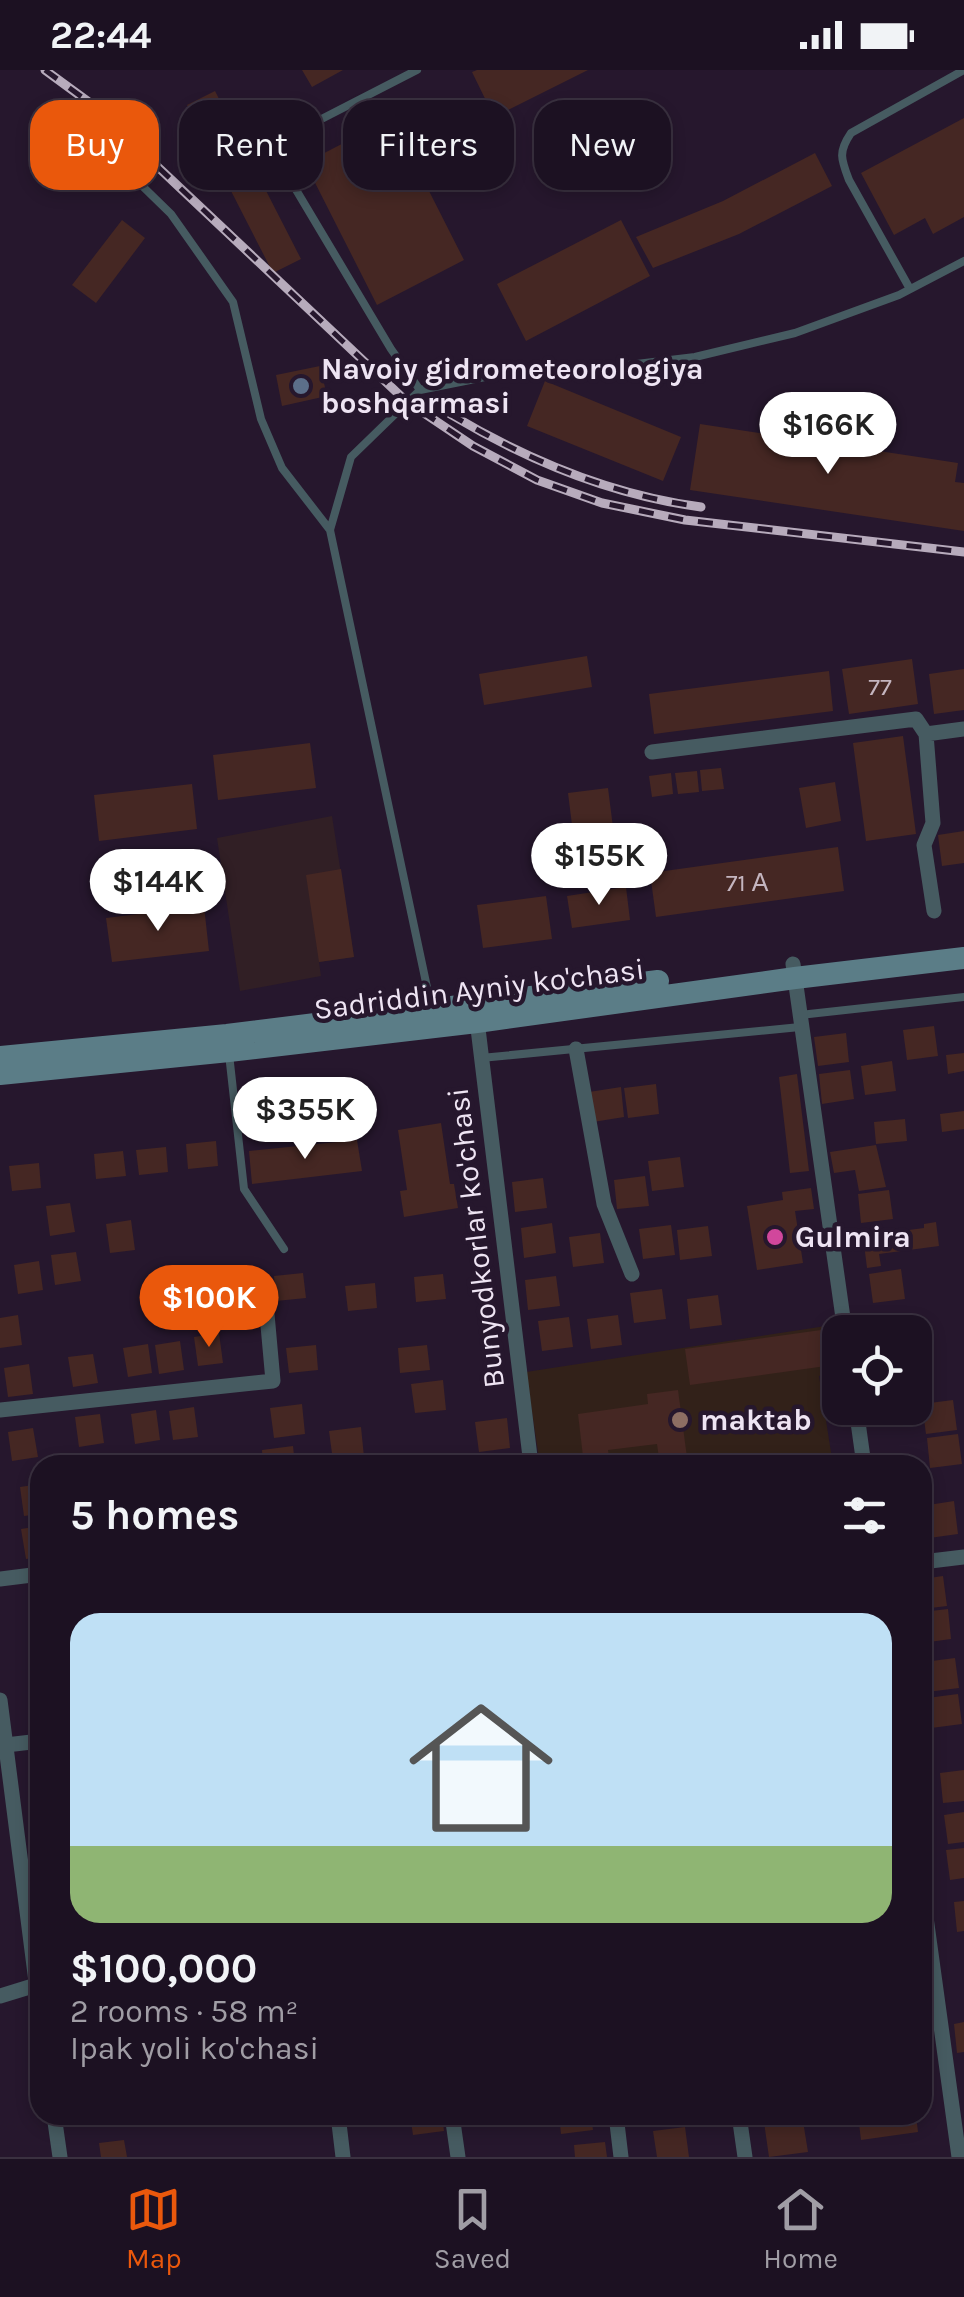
<!DOCTYPE html>
<html lang="en">
<head>
<meta charset="utf-8">
<style>
	:root { --surface:#1c1122; --page:#251a2a; --text:#f1f3f6; --muted:#a09da5; --line:#3a3140; --accent:#ea580c }
	body { margin:0; font-family:Karla,sans-serif; background:var(--page); color:var(--text); height:100vh; display:flex; flex-direction:column; font-size:38px; white-space:nowrap }
	* { box-sizing:border-box; margin:0 }
	p { font-size:32px; color:var(--muted) }
	.icon { flex:none; width:55px; height:55px; fill:none; stroke:currentColor; stroke-width:2; stroke-linecap:round; stroke-linejoin:round }
	.map { position:relative; flex:1; overflow:hidden }
	.panel { position:absolute; left:30px; top:1385px; width:902px; height:670px; display:flex; flex-direction:column; background:var(--surface); border-radius:30px; box-shadow:0 5px 15px #0003,0 0 0 2px var(--line) }
	.panel>* { flex:none }
	.top-card { position:absolute; left:30px; top:30px; width:905px; height:90px; display:flex; gap:20px }
	.tools { position:absolute; left:822px; top:1245px; display:grid; gap:20px }
	.tools a { display:grid; place-items:center; width:110px; height:110px; border-radius:20px; background:var(--surface); box-shadow:0 5px 15px #0003,0 0 0 2px var(--line); font-size:50px }
	.price { position:absolute; translate:-50% -85px; padding:0 22px; border-radius:35px; background:#fff; color:#222; font-size:32px; line-height:65px; filter:drop-shadow(0 2px 5px #0008) }
	.price::after { content:''; position:absolute; left:50%; top:60px; width:30px; height:22px; margin-left:-15px; background:inherit; clip-path:polygon(0 0,100% 0,50% 100%) }
	.price.selected { background:var(--accent); color:#fff }
	ul { padding:0; list-style:none }
	li { display:grid; align-content:center; gap:20px; height:530px; padding:0 40px }
	li+li { border-top:2px solid var(--line) }
	li span { display:grid; place-items:center; height:310px; border-radius:30px; color:#555 }
	li>.icon { margin-inline-start:auto }
	span .icon { width:180px; height:180px; fill:#fffc; stroke-width:1 }
	li b { font-size:42px }
	h2 { display:flex; justify-content:space-between; align-items:center; height:120px; padding:0 40px; font-size:42px }
	.chip { padding:0 35px; border-radius:30px; background:var(--surface); box-shadow:0 5px 15px #0003,0 0 0 2px var(--line); font-size:35px; line-height:90px }
	.chip.selected { background:var(--accent); color:#fff }
	.status { display:flex; justify-content:space-between; align-items:center; height:70px; padding:0 50px; background:var(--surface); direction:ltr }
	.status svg { height:28px; fill:currentColor }
	.dock { display:flex; justify-content:space-around; align-items:center; height:140px; border-top:2px solid var(--line); background:var(--surface); font-size:28px; color:var(--muted) }
	.dock a { display:grid; justify-items:center; gap:5px }
	.dock .selected { color:var(--accent) }
	.map>svg:first-child { display:block }
	.commercial { fill:#311f25 }
	.education { fill:#322119 }
	.building { fill:#452723 }
	.lines { fill:none; stroke-linecap:round; stroke-linejoin:round }
	.lane { stroke:#465b61; stroke-width:8 }
	.street { stroke:#465b61; stroke-width:15 }
	.secondary { stroke:#5b7d87; stroke-width:22 }
	.rail-casing { stroke:#b7abbc; stroke-width:9 }
	.rail { stroke:#26172d; stroke-width:5; stroke-dasharray:15; stroke-linecap:butt }
	.service-dot { fill:#5c6f8a; stroke:#26172d; stroke-width:4 }
	.hotel-dot { fill:#d1479c; stroke:#26172d; stroke-width:4 }
	.education-dot { fill:#8d6e63; stroke:#26172d; stroke-width:4 }
	.labels { text-anchor:middle; stroke-width:9; stroke-linejoin:round; paint-order:stroke }
	.number-label { font-size:25px; fill:#c4b5bf }
	.poi-label { font-size:30px; font-weight:bold; fill:#eee4f3; stroke:#26172d; text-anchor:start }
	.street-label { font-size:30px; fill:#eee4f3; stroke:#26172d }
</style>
</head>
<body>
<div class="status"><b>22:44</b><svg viewBox="0 0 49 12"><path d="M0 12V9h3v3zM5 12V6h3v6zM10 12V3h3v9zM15 12V0h3v12zM26 1h20v11H26zM47 4h2v5h-2z"/></svg></div>
<div class="map">
<svg width="964" height="2087" viewBox="0 0 964 2087">
	<rect width="100%" height="100%" fill="#26172d"/>
	<path class="commercial" d="M 332,746 L 354,887 L 319,892 L 321,906 L 240,921 L 217,768 Z"/>
	<path class="education" d="M 826,1256 L 833,1303 L 819,1306 L 833,1395 L 540,1395 L 526,1302 Z"/>
	<path class="building" d="M 302,0 L 343,0 L 312,17 Z
		M 477,0 L 588,0 L 494,47 L 472,2 Z
		M 215,21 L 301,189 L 273,203 L 187,35 Z
		M 392,48 L 464,190 L 377,235 L 305,93 Z
		M 964,48 L 964,147 L 933,164 L 925,148 L 894,165 L 861,103 Z
		M 815,83 L 832,116 L 739,164 L 653,198 L 636,167 L 723,131 Z
		M 122,150 L 145,168 L 96,233 L 72,215 Z
		M 621,150 L 650,206 L 526,271 L 497,214 Z
		M 320,296 L 327,326 L 282,336 L 276,305 Z
		M 545,311 L 681,367 L 663,411 L 527,356 Z
		M 700,354 L 958,393 L 955,412 L 964,413 L 964,461 L 690,420 Z
		M 587,586 L 592,617 L 484,635 L 479,604 Z
		M 912,589 L 918,634 L 849,644 L 842,599 Z
		M 964,599 L 964,640 L 934,644 L 929,604 Z
		M 829,601 L 833,641 L 654,664 L 649,624 Z
		M 903,666 L 916,764 L 866,771 L 853,673 Z
		M 310,673 L 316,718 L 218,730 L 213,685 Z
		M 721,698 L 724,719 L 702,721 L 700,700 Z
		M 697,701 L 699,722 L 678,724 L 675,703 Z
		M 671,703 L 673,724 L 652,727 L 649,706 Z
		M 835,712 L 841,751 L 806,758 L 799,718 Z
		M 192,714 L 197,759 L 99,771 L 94,725 Z
		M 608,718 L 616,781 L 576,787 L 568,723 Z
		M 964,761 L 964,793 L 942,796 L 938,765 Z
		M 838,777 L 844,821 L 656,847 L 650,803 Z
		M 341,799 L 354,887 L 319,892 L 306,805 Z
		M 626,817 L 630,850 L 572,858 L 567,826 Z
		M 546,826 L 552,869 L 483,878 L 477,835 Z
		M 204,836 L 209,881 L 112,892 L 106,848 Z
		M 934,956 L 938,986 L 907,990 L 903,960 Z
		M 846,963 L 849,992 L 818,996 L 814,967 Z
		M 964,983 L 964,1001 L 948,1004 L 946,985 Z
		M 892,991 L 896,1021 L 865,1025 L 861,996 Z
		M 850,1000 L 854,1029 L 822,1034 L 819,1004 Z
		M 797,1004 L 809,1101 L 790,1103 L 779,1007 Z
		M 656,1014 L 659,1044 L 628,1048 L 624,1018 Z
		M 621,1017 L 624,1047 L 593,1052 L 589,1022 Z
		M 964,1041 L 964,1059 L 942,1062 L 940,1044 Z
		M 905,1049 L 907,1071 L 876,1074 L 874,1052 Z
		M 441,1053 L 450,1114 L 454,1114 L 458,1138 L 404,1147 L 400,1121 L 407,1120 L 398,1060 Z
		M 357,1070 L 362,1101 L 252,1114 L 249,1081 Z
		M 216,1071 L 218,1096 L 188,1099 L 186,1074 Z
		M 876,1075 L 886,1117 L 859,1121 L 855,1100 L 834,1103 L 830,1082 Z
		M 166,1077 L 168,1102 L 139,1105 L 136,1080 Z
		M 123,1081 L 126,1106 L 96,1109 L 94,1084 Z
		M 680,1087 L 684,1117 L 652,1121 L 648,1091 Z
		M 39,1093 L 41,1118 L 12,1121 L 9,1096 Z
		M 645,1106 L 649,1136 L 617,1139 L 614,1110 Z
		M 543,1108 L 547,1138 L 515,1142 L 512,1112 Z
		M 811,1118 L 814,1139 L 795,1141 L 803,1193 L 757,1200 L 747,1136 L 783,1130 L 782,1122 Z
		M 889,1120 L 893,1149 L 861,1153 L 858,1124 Z
		M 70,1133 L 75,1162 L 50,1166 L 46,1136 Z
		M 131,1150 L 135,1180 L 110,1183 L 106,1154 Z
		M 936,1152 L 939,1176 L 879,1184 L 881,1196 L 867,1198 L 863,1166 L 924,1158 L 924,1154 Z
		M 552,1153 L 556,1183 L 524,1188 L 521,1158 Z
		M 671,1155 L 675,1185 L 643,1189 L 639,1159 Z
		M 708,1156 L 712,1186 L 680,1190 L 677,1160 Z
		M 600,1163 L 604,1193 L 573,1197 L 569,1167 Z
		M 76,1182 L 81,1211 L 55,1215 L 51,1185 Z
		M 39,1191 L 43,1220 L 18,1224 L 14,1195 Z
		M 901,1199 L 905,1229 L 873,1233 L 869,1204 Z
		M 303,1203 L 306,1228 L 276,1231 L 274,1206 Z
		M 443,1204 L 446,1229 L 416,1232 L 414,1207 Z
		M 556,1206 L 560,1236 L 528,1240 L 525,1210 Z
		M 375,1213 L 377,1238 L 348,1241 L 345,1216 Z
		M 236,1215 L 240,1245 L 216,1248 L 211,1219 Z
		M 662,1219 L 666,1249 L 634,1253 L 630,1223 Z
		M 718,1225 L 722,1255 L 690,1259 L 687,1229 Z
		M 908,1244 L 911,1262 L 879,1262 L 877,1248 Z
		M 18,1245 L 22,1275 L 0,1278 L 0,1248 Z
		M 618,1245 L 622,1275 L 591,1279 L 587,1249 Z
		M 569,1247 L 573,1277 L 542,1281 L 538,1251 Z
		M 821,1260 L 826,1296 L 690,1315 L 685,1279 Z
		M 219,1263 L 223,1293 L 198,1296 L 194,1267 Z
		M 180,1271 L 184,1300 L 159,1304 L 155,1275 Z
		M 148,1274 L 152,1303 L 128,1307 L 123,1278 Z
		M 316,1275 L 318,1300 L 289,1303 L 286,1278 Z
		M 427,1275 L 430,1300 L 400,1303 L 398,1278 Z
		M 93,1284 L 98,1313 L 73,1317 L 68,1287 Z
		M 29,1294 L 33,1324 L 8,1327 L 4,1298 Z
		M 443,1310 L 446,1340 L 415,1343 L 411,1314 Z
		M 678,1320 L 688,1395 L 660,1395 L 657,1374 L 608,1380 L 610,1395 L 584,1395 L 578,1344 L 648,1334 L 647,1324 Z
		M 953,1330 L 957,1360 L 926,1364 L 922,1334 Z
		M 302,1334 L 305,1364 L 274,1368 L 270,1338 Z
		M 194,1337 L 198,1367 L 173,1370 L 169,1341 Z
		M 156,1340 L 160,1370 L 135,1374 L 131,1344 Z
		M 100,1344 L 104,1373 L 79,1377 L 75,1347 Z
		M 507,1348 L 510,1378 L 479,1382 L 475,1352 Z
		M 361,1357 L 364,1387 L 333,1391 L 329,1361 Z
		M 33,1358 L 38,1387 L 12,1391 L 8,1362 Z
		M 958,1364 L 962,1394 L 930,1398 L 927,1368 Z
		M 293,1376 L 295,1395 L 263,1395 L 262,1380 Z
		M 514,1384 L 515,1395 L 483,1395 L 483,1388 Z
		M 40,1414 L 40,1444 L 24,1446 L 20,1417 Z
		M 954,1431 L 958,1464 L 922,1469 L 922,1436 Z
		M 40,1456 L 40,1487 L 26,1489 L 21,1459 Z
		M 943,1506 L 947,1536 L 922,1539 L 922,1509 Z
		M 948,1539 L 951,1569 L 922,1573 L 922,1542 Z
		M 955,1588 L 959,1618 L 927,1622 L 924,1592 Z
		M 958,1624 L 962,1654 L 931,1658 L 927,1628 Z
		M 964,1700 L 964,1731 L 943,1733 L 940,1703 Z
		M 964,1742 L 964,1772 L 948,1774 L 944,1745 Z
		M 964,1778 L 964,1808 L 950,1810 L 946,1780 Z
		M 964,1831 L 964,1861 L 957,1862 L 954,1832 Z
		M 964,1952 L 964,1982 L 957,1983 L 954,1954 Z
		M 410,2045 L 442,2045 L 444,2061 L 413,2065 Z
		M 559,2045 L 591,2045 L 593,2060 L 561,2064 Z
		M 653,2045 L 685,2045 L 686,2053 L 655,2057 Z
		M 763,2045 L 802,2045 L 808,2082 L 769,2087 Z
		M 858,2045 L 916,2045 L 918,2062 L 861,2070 Z
		M 685,2057 L 689,2087 L 657,2087 L 653,2061 Z
		M 124,2070 L 127,2087 L 101,2087 L 99,2073 Z
		M 605,2072 L 607,2087 L 575,2087 L 574,2075 Z"/>
	<g class="lines">
		<path class="lane" d="M 417,0 L 304,58 L 282,86 L 289,108 L 391,279 L 420,320
			M 132,106 L 171,144 L 233,232 L 261,349 L 282,398 L 330,460
			M 910,219 L 849,110 C 841,89 838,82 851,63 L 964,0
			M 431,936 L 330,460 L 351,387 L 420,320 L 505,303 L 603,298 L 695,287 L 795,263 L 899,225 L 964,191
			M 800,945 L 964,927
			M 229,984 L 244,1119 L 284,1179
			M 481,988 L 800,957"/>
		<path class="street" d="M 926,664 L 964,659
			M 652,682 L 916,649 L 926,664 L 933,753 L 924,775 L 934,841
			M 793,894 L 845,1262
			M 476,942 L 531,1395
			M 576,979 L 604,1134 L 632,1204
			M 856,1338 L 864,1395
			M 0,1340 L 273,1311 L 265,1222
			M 922,1492 L 964,1487
			M 0,1509 L 40,1504
			M 0,1630 L 40,1943
			M 6,1675 L 40,1671
			M 922,1818 L 959,2087
			M 0,1926 L 36,1915
			M 54,2045 L 60,2087
			M 338,2045 L 343,2087
			M 452,2045 L 458,2087
			M 616,2045 L 621,2087
			M 739,2045 L 745,2087"/>
		<path class="secondary" d="M 0,987 L 227,965 L 658,911
			M 0,1004 L 229,981 L 477,952 L 795,908 L 964,888"/>
		<defs>
			<path id="rail" d="M 45,0 L 90,33 L 406,331 L 473,376 L 537,410 L 602,433 L 685,450 L 964,482
				M 450,344 C 527,390 611,425 701,437"/>
		</defs>
		<use href="#rail" class="rail-casing"/>
		<use href="#rail" class="rail"/>
	</g>
	<circle class="service-dot" cx="301" cy="316" r="10"/>
	<circle class="hotel-dot" cx="775" cy="1167" r="10"/>
	<circle class="education-dot" cx="680" cy="1350" r="10"/>
	<g class="labels">
		<g class="number-label">
			<text x="880" y="625">77</text>
			<text x="747" y="821">71 А</text>
		</g>
		<g class="poi-label">
			<text x="321" y="309">Navoiy gidrometeorologiya<tspan x="321" dy="34">boshqarmasi</tspan></text>
			<text x="795" y="1177">Gulmira</text>
			<text x="700" y="1360">maktab</text>
		</g>
		<g class="street-label">
			<text transform="translate(479 919) rotate(-7)" y="10">Sadriddin Ayniy ko'chasi</text>
			<text transform="translate(476 1168) rotate(-97)" y="10">Bunyodkorlar ko'chasi</text>
		</g>
	</g>
</svg>
<div class="tools">
<a><svg class="icon" aria-label="locate" viewBox="0 0 24 24"><circle cx="12" cy="12" r="6"/><path d="M12 2v4M12 18v4M2 12h4M18 12h4"/></svg></a>
</div>
<b class="price" style="left:828px;top:407px">$166K</b>
<b class="price" style="left:599px;top:838px">$155K</b>
<b class="price" style="left:158px;top:864px">$144K</b>
<b class="price" style="left:305px;top:1092px">$355K</b>
<b class="price selected" style="left:209px;top:1280px">$100K</b>
<div class="top-card">
<a class="chip selected">Buy</a>
<a class="chip">Rent</a>
<a class="chip">Filters</a>
<a class="chip">New</a>
</div>
<section class="panel">
<h2>5 homes<svg class="icon" aria-label="filters" viewBox="0 0 24 24"><path d="M4 7h16M4 17h16"/><circle cx="9" cy="7" r="2"/><circle cx="15" cy="17" r="2"/></svg></h2>
<ul>
<li><span style="background:linear-gradient(#bfe0f5 75%,#8fb573 0)"><svg class="icon" aria-label="home" viewBox="0 0 24 24"><path d="M3 11l9-7 9 7M6 9v11h12V9"/></svg></span><div><b>$100,000</b><p>2 rooms · 58 m²</p><p>Ipak yoli ko'chasi</p></div></li>
</ul>
</section>
</div>
<nav class="dock">
<a class="selected"><svg class="icon" aria-label="map" viewBox="0 0 24 24"><path d="M3 6l6-2 6 2 6-2v14l-6 2-6-2-6 2zM9 4v14M15 6v14"/></svg>Map</a>
<a><svg class="icon" aria-label="saved" viewBox="0 0 24 24"><path d="M7 4h10v16l-5-4-5 4z"/></svg>Saved</a>
<a><svg class="icon" aria-label="home" viewBox="0 0 24 24"><path d="M3 11l9-7 9 7M6 9v11h12V9"/></svg>Home</a>
</nav>
</body>
</html>
